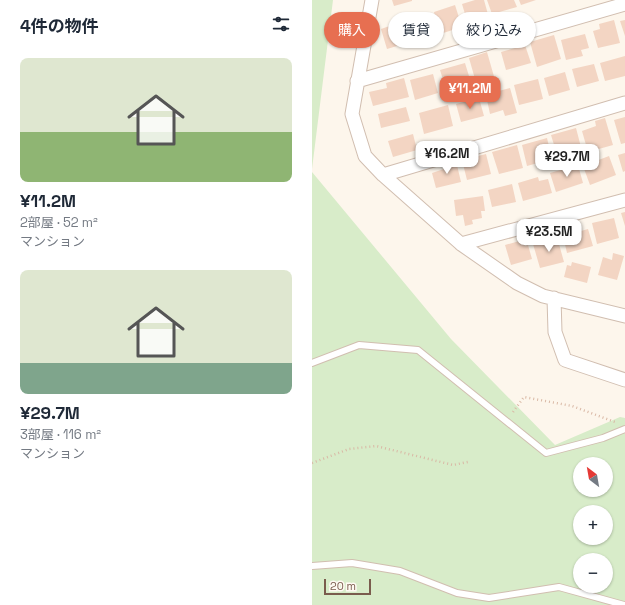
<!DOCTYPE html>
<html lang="ja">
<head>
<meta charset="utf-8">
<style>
	:root { --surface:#fff; --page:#f2f2f3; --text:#1f2937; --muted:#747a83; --accent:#e76f51 }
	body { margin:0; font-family:"Space Grotesk","Noto Sans JP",sans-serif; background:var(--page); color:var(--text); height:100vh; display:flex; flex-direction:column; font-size:15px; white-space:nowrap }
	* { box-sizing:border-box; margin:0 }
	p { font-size:13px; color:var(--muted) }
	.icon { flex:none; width:22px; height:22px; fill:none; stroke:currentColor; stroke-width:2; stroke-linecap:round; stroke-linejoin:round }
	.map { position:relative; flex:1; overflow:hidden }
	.details { display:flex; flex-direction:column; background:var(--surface); width:312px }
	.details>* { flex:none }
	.top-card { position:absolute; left:12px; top:12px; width:241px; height:36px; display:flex; gap:8px }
	.needle { width:26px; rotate:329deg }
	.buttons { position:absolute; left:261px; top:457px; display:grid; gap:8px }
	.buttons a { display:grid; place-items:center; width:40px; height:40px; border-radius:50%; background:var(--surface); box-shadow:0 1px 3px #0004; font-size:20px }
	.scale { position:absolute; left:12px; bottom:10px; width:47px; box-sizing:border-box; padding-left:4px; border:2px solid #7a5c4d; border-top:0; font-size:11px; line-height:14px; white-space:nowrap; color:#7a5c4d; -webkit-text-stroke:3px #fffaf3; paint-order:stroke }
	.price { position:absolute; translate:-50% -34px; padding:0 9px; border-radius:8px; background:#fff; color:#222; font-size:13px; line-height:26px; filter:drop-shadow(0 1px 2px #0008) }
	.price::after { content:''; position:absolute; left:50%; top:24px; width:12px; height:9px; margin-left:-6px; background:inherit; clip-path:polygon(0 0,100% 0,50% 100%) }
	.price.selected { background:var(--accent); color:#fff }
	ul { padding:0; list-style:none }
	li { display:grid; align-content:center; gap:8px; height:212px; padding:0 20px }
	li span { display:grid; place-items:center; height:124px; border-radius:8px; color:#555 }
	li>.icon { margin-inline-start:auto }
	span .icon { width:72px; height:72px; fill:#fffc; stroke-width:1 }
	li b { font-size:17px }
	h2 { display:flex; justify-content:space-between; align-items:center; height:48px; padding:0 20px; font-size:17px }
	.pill { padding:0 14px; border-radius:18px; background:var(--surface); box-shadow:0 1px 3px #0004; font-size:14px; line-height:36px }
	.pill.selected { background:var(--accent); color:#fff }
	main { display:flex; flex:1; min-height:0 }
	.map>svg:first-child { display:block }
	.green { fill:#d8ecc9; fill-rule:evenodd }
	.building { fill:#f3d5c3 }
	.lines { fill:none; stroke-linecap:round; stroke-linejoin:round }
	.service-casing { stroke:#d1beb0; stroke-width:8 }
	.minor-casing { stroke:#d1beb0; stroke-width:15 }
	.path { stroke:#d9b8a5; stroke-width:2.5; stroke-dasharray:1 3; stroke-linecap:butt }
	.service { stroke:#fff; stroke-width:6 }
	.minor { stroke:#fff; stroke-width:13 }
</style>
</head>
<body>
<main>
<section class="details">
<h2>4件の物件<svg class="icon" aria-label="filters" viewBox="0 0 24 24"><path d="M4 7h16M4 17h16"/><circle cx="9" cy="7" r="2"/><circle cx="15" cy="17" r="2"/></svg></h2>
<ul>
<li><span style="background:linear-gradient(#dfe7d0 60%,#8fb573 0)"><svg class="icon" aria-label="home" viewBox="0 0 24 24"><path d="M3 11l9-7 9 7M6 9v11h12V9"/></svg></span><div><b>¥11.2M</b><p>2部屋 · 52 m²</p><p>マンション</p></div></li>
<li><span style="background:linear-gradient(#dfe7d0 75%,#7fa58c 0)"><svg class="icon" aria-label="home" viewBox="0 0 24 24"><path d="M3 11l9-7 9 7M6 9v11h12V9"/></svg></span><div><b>¥29.7M</b><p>3部屋 · 116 m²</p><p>マンション</p></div></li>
</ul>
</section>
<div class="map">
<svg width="313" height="605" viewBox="0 0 313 605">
	<rect width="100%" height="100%" fill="#fdf6ec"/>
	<path class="green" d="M 0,0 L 21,0 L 0,169 Z
		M 0,172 L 139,339 L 243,445 L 308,417 L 313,418 L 313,605 L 0,605 ZM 268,464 L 294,464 L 294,490 L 268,490 ZM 268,512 L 294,512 L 294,538 L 268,538 ZM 268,560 L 294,560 L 294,586 L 268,586 Z"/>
	<path class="building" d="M 80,0 L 100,0 L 100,1 L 82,6 Z
		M 163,0 L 172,0 L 177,18 L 156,24 L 150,4 Z
		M 175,0 L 202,0 L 205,7 L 180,14 Z
		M 207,0 L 224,0 L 209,5 Z
		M 143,5 L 150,27 L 128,34 L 122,12 Z
		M 115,14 L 121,34 L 99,41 L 93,21 Z
		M 302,20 L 308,43 L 286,48 L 281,31 L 288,29 L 287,24 Z
		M 313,20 L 313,36 L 308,21 Z
		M 89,22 L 95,43 L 75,49 L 69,29 Z
		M 273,34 L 277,48 L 269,50 L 271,56 L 254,60 L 249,40 Z
		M 242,35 L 249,59 L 225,67 L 218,42 Z
		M 213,45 L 219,63 L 194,70 L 189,52 Z
		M 175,52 L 183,80 L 165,86 L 157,58 Z
		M 313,56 L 313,76 L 293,81 L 288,63 Z
		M 153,63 L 160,86 L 145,90 L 143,83 L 133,86 L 128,70 Z
		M 282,64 L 287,81 L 265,87 L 260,69 Z
		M 253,72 L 258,90 L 237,96 L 232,78 Z
		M 121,74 L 126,93 L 103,100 L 98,80 Z
		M 92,78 L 97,97 L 61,106 L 57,92 L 75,88 L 74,83 Z
		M 226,79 L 231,99 L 207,105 L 202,85 Z
		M 198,88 L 205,113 L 193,116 L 191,110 L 178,114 L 175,100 L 180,99 L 179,93 Z
		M 167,98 L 172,116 L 149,122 L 144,104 Z
		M 136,105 L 141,126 L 112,134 L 107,113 Z
		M 94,107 L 98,121 L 69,128 L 66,114 Z
		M 313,117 L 313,143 L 309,144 L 302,120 Z
		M 293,118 L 301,145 L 276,152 L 270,131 L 284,126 L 283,121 Z
		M 264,128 L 270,151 L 246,158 L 239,135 Z
		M 101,134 L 105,150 L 81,157 L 76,141 Z
		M 235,138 L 240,159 L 215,166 L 210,145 Z
		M 205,145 L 211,168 L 187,174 L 180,152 Z
		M 313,153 L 313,171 L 311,172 L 306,155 Z
		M 174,154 L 179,174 L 155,180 L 150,160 Z
		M 297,156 L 304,175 L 278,185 L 271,166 Z
		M 144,161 L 149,182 L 124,188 L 120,173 L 132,169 L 131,164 Z
		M 266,165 L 271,183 L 244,192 L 238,173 Z
		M 226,177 L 227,181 L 236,179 L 240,193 L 211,201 L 206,183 Z
		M 200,184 L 204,202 L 180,207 L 176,190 Z
		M 171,196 L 173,211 L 169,211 L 170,218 L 160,220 L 161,224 L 153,226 L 151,215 L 144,216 L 142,200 Z
		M 313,212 L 313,226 L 309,213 Z
		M 302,218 L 307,238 L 285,244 L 280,223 Z
		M 276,229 L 281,246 L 255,253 L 251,236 Z
		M 245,237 L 252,262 L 228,268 L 221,244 Z
		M 211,240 L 213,246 L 216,245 L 220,259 L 199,265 L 193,245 Z
		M 301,253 L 312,256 L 305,280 L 286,275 L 291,257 L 300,260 Z
		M 260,262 L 279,267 L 275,283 L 252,277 L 255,265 L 259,266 Z"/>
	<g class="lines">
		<defs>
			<path id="service" d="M 0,363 L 47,345 L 106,350 L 234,453 L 291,438 L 313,429
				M 0,566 L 40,563 L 88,571 L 145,593 L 177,598 L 247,587 L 312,605"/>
			<path id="minor" d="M 60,0 L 40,114 L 53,156 L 71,175 L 149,244 L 205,283 L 231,296 L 313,316
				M 45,81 L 313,4
				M 71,175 L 313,103
				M 149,244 L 313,200
				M 242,298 L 243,332 L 253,360 L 313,380"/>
		</defs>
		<use href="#service" class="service-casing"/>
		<use href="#minor" class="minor-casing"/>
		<path class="path" d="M 201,412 L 212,397 L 260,406 L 303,422
			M 0,463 L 37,449 L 64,446 L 141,465 L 156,462"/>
		<use href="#service" class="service"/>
		<use href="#minor" class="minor"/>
	</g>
</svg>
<div class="buttons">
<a><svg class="needle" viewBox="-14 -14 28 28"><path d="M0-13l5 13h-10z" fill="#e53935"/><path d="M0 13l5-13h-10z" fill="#747a83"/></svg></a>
<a>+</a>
<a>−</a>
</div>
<div class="scale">20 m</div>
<b class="price selected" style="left:158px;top:110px">¥11.2M</b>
<b class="price" style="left:135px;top:175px">¥16.2M</b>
<b class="price" style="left:255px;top:178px">¥29.7M</b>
<b class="price" style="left:237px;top:253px">¥23.5M</b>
<div class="top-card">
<a class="pill selected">購入</a>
<a class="pill">賃貸</a>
<a class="pill">絞り込み</a>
</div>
</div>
</main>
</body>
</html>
